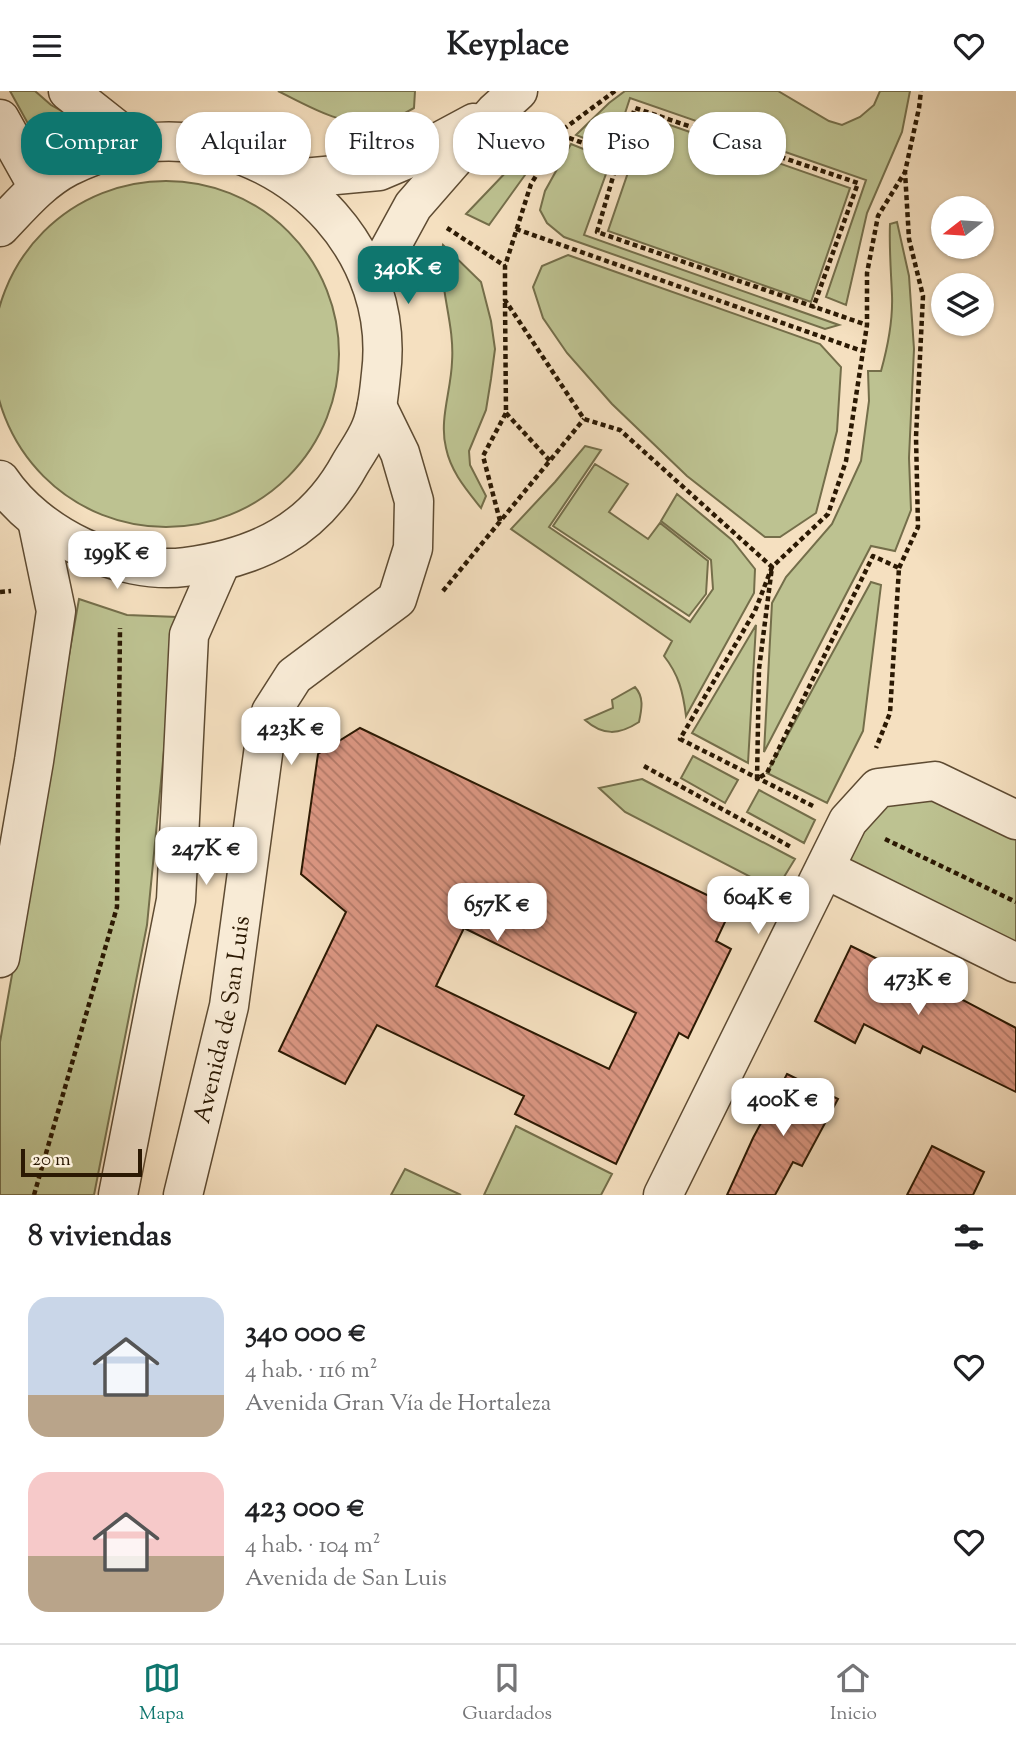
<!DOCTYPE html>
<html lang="es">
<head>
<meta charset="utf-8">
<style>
	:root { --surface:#fff; --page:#f6f6f6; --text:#202124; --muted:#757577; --line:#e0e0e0; --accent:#0f766e }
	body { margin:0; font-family:"Sorts Mill Goudy",serif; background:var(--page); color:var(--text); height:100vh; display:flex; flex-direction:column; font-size:26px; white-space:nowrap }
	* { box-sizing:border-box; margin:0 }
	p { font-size:23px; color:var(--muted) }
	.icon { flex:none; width:38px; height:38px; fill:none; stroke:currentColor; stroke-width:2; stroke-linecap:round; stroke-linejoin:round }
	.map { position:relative; height:1104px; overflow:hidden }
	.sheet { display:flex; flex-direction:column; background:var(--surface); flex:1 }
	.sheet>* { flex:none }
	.hud { position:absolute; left:21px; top:21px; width:975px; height:63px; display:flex; gap:14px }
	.needle { width:46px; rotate:253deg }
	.buttons { position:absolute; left:931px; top:105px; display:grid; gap:14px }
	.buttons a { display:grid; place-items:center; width:63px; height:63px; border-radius:50%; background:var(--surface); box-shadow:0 2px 5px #0004; font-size:35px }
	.scale { position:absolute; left:21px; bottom:18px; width:121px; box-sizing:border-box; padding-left:7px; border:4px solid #2b1903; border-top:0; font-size:19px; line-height:24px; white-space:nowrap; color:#2b1903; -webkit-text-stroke:5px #f8ebd6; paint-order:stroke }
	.price { position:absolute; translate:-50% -60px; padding:0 16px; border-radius:14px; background:#fff; color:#222; font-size:23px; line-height:46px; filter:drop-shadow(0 2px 4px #0008) }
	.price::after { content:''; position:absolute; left:50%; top:42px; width:21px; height:16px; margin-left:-10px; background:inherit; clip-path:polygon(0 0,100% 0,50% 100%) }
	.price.current { background:var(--accent); color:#fff }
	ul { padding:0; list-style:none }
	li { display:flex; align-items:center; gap:21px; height:175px; padding:0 28px }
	li span { display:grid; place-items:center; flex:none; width:196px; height:140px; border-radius:21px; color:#555 }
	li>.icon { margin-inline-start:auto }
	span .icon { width:84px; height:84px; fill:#fffc; stroke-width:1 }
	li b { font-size:30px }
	h2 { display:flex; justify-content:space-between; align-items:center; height:84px; padding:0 28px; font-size:30px }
	.tag { padding:0 24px; border-radius:28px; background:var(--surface); box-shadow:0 2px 5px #0004; font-size:24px; line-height:63px }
	.tag.current { background:var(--accent); color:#fff }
	header { display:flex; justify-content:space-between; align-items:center; height:91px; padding:0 28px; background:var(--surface); font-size:32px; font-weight:700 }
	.tabs { display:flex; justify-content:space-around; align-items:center; height:98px; border-top:2px solid var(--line); background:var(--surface); font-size:19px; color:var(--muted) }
	.tabs a { display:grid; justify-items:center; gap:4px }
	.tabs .current { color:var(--accent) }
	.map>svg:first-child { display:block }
	.green { fill:#bdc291; stroke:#746e4a; stroke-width:2 }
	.building { fill:url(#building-back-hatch); stroke:#2b1903; stroke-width:2; fill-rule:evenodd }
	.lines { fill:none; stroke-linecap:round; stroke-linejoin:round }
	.minor-casing { stroke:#5e4b32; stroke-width:41 }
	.path { stroke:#2b1903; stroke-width:4.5; stroke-dasharray:5 3.5; stroke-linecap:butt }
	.minor { stroke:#f8ebd6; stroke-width:38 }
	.labels { text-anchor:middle; stroke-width:5; stroke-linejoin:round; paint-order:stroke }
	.street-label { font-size:24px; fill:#2b1903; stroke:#f8ebd6 }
</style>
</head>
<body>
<header><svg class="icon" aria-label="menu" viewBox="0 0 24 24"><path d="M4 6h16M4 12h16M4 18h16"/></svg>Keyplace<svg class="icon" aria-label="heart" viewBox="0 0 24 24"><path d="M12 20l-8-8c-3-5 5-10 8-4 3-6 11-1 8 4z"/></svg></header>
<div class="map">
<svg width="1016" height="1104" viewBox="0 0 1016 1104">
	<defs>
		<pattern id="building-back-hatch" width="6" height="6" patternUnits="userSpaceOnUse" patternTransform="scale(1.75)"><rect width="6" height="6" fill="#dc9783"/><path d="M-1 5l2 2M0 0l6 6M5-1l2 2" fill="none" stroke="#b37a69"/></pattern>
	</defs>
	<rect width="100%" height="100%" fill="#f5e0c0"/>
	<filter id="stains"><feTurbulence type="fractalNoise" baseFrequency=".00286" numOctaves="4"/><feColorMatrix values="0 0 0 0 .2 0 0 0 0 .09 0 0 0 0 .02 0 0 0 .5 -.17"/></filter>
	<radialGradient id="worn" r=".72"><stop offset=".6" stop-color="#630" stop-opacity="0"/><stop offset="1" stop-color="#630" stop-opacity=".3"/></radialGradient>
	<path class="green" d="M 10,0 L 35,0 L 51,14 L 65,22 L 65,34 L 37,49 Z
		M 278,0 L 415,0 L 414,17 C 403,23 391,31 378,32 C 343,36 308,15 278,0 Z
		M 625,0 L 778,0 L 829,30 L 842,34 L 860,26 L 874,14 L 880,0 L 910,0 L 902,41 L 867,122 L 846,214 L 826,206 L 866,89 L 630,7 L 613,59 L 576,44 L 609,12 Z
		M 647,26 L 850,97 L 811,211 L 608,140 Z
		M 571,53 L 611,69 L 584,144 L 839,234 L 825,238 L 564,146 L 547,132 L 540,119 L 545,100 Z
		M 532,54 L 538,66 L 489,134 L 466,123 Z
		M-7 263a173 173 0 1 1 346 0a173 173 0 1 1-346 0Z
		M 897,131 L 909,185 L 914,258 L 909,367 L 911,419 L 895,460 L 871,455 L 764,661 L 772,512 L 786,486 L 832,433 L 861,370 L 869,310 L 868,280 L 881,280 C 888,255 893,230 892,204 C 891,180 889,157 890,133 Z
		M 443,154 L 481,191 L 491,230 L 495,258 L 491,288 L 486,319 L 469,360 L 470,374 L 486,405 L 481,417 C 466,398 451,381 446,357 C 439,329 451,300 452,271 C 455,231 437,193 443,154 Z
		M 568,164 L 820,253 L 841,276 L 837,340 L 816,422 L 780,446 L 765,446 L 687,385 L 612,313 L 567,262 L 543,227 L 533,196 L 542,175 Z
		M 585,355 L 601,359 L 549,436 L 690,531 L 713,498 L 711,469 L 661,430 L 677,403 L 732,449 L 755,478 L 754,502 L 686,625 C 683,601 679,584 664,565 L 672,550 L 511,438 L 555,391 Z
		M 595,373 L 628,393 L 609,421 L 648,448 L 660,432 L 708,470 L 706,503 L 689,525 L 553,435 Z
		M 871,491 L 881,494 L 863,640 L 827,712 L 767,682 Z
		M 79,508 L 127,524 L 177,526 L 147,834 L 94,1104 L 0,1104 L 0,951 Z
		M 756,534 L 748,672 L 692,642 Z
		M 635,596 C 644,606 642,617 639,631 C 619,644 603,645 585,629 L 613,617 L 612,609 Z
		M 693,665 L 738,689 L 725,712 L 681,687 Z
		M 642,688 L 795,768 L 776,799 L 625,721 L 599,697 Z
		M 759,699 L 815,729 L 804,752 L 747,721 Z
		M 930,703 L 1016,747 L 1016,854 L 848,771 L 881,708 Z
		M 516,1035 L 612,1083 L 601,1104 L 484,1104 Z
		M 405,1078 L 461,1104 L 391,1104 Z"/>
	<path class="building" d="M 360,637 L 732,816 L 716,850 L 731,858 L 688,947 L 679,942 L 616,1073 L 515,1023 L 524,1005 L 377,934 L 345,993 L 279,960 L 346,821 L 301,783 L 318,663 ZM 464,837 L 636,922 L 609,978 L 436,895 Z
		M 851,855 L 926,892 L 927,890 L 1016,937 L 1016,1001 L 923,955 L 920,962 L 864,933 L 855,952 L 815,930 Z
		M 787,983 L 838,1008 L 802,1075 L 793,1071 L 775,1104 L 727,1104 L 753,1047 Z
		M 932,1055 L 984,1081 L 973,1104 L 907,1104 Z"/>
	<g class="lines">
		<defs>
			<g id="minor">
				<path d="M 68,0 L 135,53"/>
				<path d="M 0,28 L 38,96"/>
				<path d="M 292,88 L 379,80 L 405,69 L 474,32"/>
				<path d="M 0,136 C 21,114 41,90 68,76 C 102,59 143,48 182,51 C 299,60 396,164 381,283 C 379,301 378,319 371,336 C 366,349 357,361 350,373 C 314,439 258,467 185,476 C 119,484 37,444 0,389"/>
				<path d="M 371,192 L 413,115 L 495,21 L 518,0"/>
				<path d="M 825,778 L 1016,872"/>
				<path d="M 0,867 L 34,670 L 56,520 L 37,429"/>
				<path d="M 118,1104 L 176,809 L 189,544 L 221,471"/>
				<path id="s1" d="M 183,1104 L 229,915 L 265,648 L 271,621 L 294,585 L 397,508 L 413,457 L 414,410 L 400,362 L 377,315"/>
				<path d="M 663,1104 L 848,730 L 878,697 L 935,690 L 1016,729"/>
			</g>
		</defs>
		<use href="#minor" class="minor-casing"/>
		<path class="path" d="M 615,0 L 565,37 L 531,93 L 505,175 L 505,209 L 584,328 L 620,339 L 772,476 L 828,423 L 846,370 L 867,234 L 867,182 L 878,125 L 905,81
			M 561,44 L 619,65 L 597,141 L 867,234
			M 619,65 L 635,17 L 858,92 L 813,217
			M 447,137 L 505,175
			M 516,138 L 862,260
			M 506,322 L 550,370
			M 500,430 L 483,365 L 506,322 L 505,210
			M 899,477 L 918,436 L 916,346 L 923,205 L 909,148 L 905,81 L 919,17 L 921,0
			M 443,500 L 584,328
			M 0,501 L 11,500
			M 644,675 L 791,756
			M 813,715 L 680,648 L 755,520 L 772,476 L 759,578 L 757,688 L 767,682 L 873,465 L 899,477 L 890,622 L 876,657
			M 885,748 L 1016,811
			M 34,1104 L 117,816 L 120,537"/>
		<use href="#minor" class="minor"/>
	</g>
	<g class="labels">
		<g class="street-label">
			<text dy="8" stroke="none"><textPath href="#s1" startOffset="180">Avenida de San Luis</textPath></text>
		</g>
	</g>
	<rect width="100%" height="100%" filter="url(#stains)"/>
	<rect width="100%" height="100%" fill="url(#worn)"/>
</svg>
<div class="buttons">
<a><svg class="needle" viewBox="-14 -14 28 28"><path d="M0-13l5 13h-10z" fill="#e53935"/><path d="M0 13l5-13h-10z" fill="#757577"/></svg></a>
<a><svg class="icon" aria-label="layers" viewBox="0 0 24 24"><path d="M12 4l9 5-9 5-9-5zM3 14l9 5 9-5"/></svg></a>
</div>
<div class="scale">20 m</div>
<b class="price current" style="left:408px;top:215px">340K €</b>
<b class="price" style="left:117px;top:500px">199K €</b>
<b class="price" style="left:291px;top:676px">423K €</b>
<b class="price" style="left:206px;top:796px">247K €</b>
<b class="price" style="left:758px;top:845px">604K €</b>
<b class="price" style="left:497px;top:852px">657K €</b>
<b class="price" style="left:918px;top:926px">473K €</b>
<b class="price" style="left:783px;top:1047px">400K €</b>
<div class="hud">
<a class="tag current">Comprar</a>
<a class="tag">Alquilar</a>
<a class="tag">Filtros</a>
<a class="tag">Nuevo</a>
<a class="tag">Piso</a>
<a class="tag">Casa</a>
</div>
</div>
<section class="sheet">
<h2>8 viviendas<svg class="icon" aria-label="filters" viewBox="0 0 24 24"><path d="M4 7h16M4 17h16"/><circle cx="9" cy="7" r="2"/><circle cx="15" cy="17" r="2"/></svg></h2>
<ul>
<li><span style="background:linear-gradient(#c9d6e8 70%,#b9a48a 0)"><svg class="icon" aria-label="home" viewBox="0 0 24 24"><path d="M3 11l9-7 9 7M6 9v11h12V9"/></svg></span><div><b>340 000 €</b><p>4 hab. · 116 m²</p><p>Avenida Gran Vía de Hortaleza</p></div><svg class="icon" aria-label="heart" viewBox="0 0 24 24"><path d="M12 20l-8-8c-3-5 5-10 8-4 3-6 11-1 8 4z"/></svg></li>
<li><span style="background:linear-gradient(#f6c9c9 60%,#b9a48a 0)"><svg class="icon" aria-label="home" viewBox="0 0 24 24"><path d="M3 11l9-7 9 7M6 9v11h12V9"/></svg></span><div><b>423 000 €</b><p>4 hab. · 104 m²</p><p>Avenida de San Luis</p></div><svg class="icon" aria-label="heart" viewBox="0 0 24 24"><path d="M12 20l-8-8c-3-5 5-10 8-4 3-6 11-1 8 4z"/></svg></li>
</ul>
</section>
<nav class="tabs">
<a class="current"><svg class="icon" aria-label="map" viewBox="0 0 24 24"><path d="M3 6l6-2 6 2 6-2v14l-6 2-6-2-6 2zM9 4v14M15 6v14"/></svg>Mapa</a>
<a><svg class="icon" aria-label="saved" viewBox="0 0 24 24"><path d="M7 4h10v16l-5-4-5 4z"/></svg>Guardados</a>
<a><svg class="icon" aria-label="home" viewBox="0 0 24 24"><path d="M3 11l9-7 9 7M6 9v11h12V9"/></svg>Inicio</a>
</nav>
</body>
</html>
